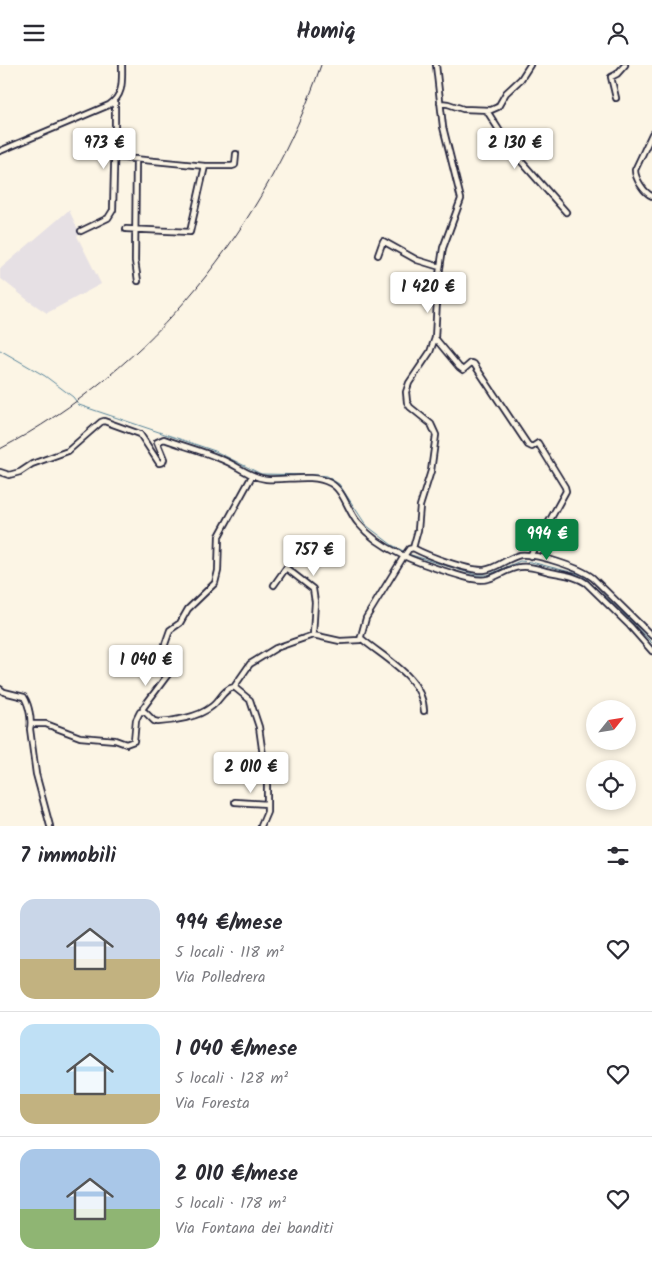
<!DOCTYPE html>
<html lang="it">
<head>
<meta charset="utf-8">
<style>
	:root { --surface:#fff; --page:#f7f7f7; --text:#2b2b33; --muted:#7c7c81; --line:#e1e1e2; --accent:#0b8043 }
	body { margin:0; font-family:Kalam,sans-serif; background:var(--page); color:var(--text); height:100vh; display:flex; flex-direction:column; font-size:19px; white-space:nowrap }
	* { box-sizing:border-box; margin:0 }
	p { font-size:16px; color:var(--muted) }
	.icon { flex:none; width:28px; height:28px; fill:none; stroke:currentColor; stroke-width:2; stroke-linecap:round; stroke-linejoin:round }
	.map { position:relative; height:761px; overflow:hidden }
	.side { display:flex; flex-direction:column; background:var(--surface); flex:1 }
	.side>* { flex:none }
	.needle { width:32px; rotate:60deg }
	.controls { position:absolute; left:586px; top:635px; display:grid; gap:10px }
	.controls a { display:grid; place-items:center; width:50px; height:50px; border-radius:50%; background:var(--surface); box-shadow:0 2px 8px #0003; font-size:25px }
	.price { position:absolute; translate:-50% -42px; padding:0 11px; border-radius:5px; background:#fff; color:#222; font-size:16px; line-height:32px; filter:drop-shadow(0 1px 2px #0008) }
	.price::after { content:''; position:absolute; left:50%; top:30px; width:15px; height:11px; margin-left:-8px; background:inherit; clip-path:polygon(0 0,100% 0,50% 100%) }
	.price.current { background:var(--accent); color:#fff }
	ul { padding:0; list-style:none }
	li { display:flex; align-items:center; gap:15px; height:125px; padding:0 20px }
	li+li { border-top:1px solid var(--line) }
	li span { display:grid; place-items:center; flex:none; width:140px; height:100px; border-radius:15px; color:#555 }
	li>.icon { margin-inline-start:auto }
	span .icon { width:60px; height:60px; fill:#fffc; stroke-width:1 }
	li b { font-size:21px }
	h2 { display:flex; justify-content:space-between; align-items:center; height:60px; padding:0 20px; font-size:21px }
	header { display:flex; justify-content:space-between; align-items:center; height:65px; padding:0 20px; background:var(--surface); font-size:22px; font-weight:800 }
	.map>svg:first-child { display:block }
	.built { fill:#e6e0e4 }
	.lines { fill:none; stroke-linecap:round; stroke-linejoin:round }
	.stream { stroke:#57849a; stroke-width:1 }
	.minor-casing { stroke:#22223b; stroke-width:8 }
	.minor { stroke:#fcf5e5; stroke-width:4.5 }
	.rail { stroke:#22223b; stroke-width:1 }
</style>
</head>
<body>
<header><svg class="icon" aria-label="menu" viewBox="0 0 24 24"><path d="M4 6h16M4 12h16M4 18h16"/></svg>Homiq<svg class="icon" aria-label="person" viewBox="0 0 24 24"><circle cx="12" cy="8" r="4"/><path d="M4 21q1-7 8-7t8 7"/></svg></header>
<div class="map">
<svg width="652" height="761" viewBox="0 0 652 761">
	<rect width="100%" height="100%" fill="#fcf5e5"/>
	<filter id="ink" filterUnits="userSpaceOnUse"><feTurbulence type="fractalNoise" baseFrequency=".02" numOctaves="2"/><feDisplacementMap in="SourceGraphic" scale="10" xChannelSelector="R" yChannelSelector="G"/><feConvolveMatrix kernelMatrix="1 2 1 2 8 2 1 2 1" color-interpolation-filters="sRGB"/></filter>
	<g filter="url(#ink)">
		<path class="built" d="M 69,145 L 80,169 L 77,171 L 101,219 L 47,248 L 29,236 L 0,213 L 0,204 Z"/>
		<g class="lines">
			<path class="stream" d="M 0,285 L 45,311 L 73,332 L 79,340 L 215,386 L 261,409 L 316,410 L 326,411 L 339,419 L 366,460 L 392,480 L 405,487
				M 408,489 L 476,510 L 488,510 L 520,496 L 531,497 L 582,510 L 624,549 L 652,578"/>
			<defs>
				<path id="minor" d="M 616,33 L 611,12 L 617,9 L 625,0
					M 440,38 L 448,39 L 463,44 L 491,45 L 498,42 L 506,28 L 521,14 L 530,0
					M 487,46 L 513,87 L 566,147
					M 652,69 L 635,105 C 635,113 644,128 652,131
					M 0,86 L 109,40 C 124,30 122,16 122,0
					M 114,92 L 205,101 L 232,101 L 235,100 L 236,89
					M 136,94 L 135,196 L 138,216
					M 126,164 L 190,167 L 205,101
					M 81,166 L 108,153 L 113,145 L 115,67 L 115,36
					M 378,190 L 383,176 L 417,195 L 440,202
					M 435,273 L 459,302 L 463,305 L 471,298 L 474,299 L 528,380 L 532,382 L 538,378 L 565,422 L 566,426 L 530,491
					M 0,407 L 9,410 L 20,407 L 32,399 L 68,386 L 101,357 L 104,356 L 140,369 L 159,398 L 163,397 L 164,394 L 157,377 L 164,374 C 183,381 203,386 221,394 C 237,400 249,412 266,414 C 286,416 312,408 330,418 C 344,425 348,447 358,458 C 380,485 418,498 451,508 C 461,511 477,517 488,514 C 499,511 509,503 520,502 C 530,500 540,505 550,507 C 563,510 574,510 586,518 L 630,561 L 652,586
					M 413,483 L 418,465 L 420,441 L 431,406 L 436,370 L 431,359 L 410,342 L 407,337 L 406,327 L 409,318 L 430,287 L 435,273 L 438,217 L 443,183 L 461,134 L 443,62 L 436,0
					M 413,483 C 428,491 468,506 484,505 C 496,504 507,493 520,490 C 536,488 581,503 593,513 L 652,571
					M 274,520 L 286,503 L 313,524 L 315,537 L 313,570
					M 362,574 C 384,593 423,612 424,646
					M 163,585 L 170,565 L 180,558 L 188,544 L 215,518 L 218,506 L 219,471 L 252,411
					M 234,622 L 250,635 L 259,662 L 267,719 L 267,747 L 261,761
					M 0,624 L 4,627 L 24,632 C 29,640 32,655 30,664 L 36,709 L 50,761
					M 143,647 L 143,643 L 172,604
					M 31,659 L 46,659 L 80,672 L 115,675 L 126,679 L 134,676 L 136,655 L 140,647 L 145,647 L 154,656 L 158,657 C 174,656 199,652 211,642 C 220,636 223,624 234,622 L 250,599 L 276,583 L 313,570 L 340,576 L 360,575 L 366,553 L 404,491 L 409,484 L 413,483
					M 235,737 L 267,739"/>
			</defs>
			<use href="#minor" class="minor-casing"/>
			<use href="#minor" class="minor"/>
			<path class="rail" d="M 0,384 C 152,304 266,161 321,0"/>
		</g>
	</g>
</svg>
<div class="controls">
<a><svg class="needle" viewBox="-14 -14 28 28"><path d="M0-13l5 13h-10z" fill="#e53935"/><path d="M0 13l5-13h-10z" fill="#7c7c81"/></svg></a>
<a><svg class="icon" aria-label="locate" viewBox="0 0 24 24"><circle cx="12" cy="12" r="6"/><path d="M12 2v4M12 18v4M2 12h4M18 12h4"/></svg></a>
</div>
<b class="price" style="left:104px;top:105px">973 €</b>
<b class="price" style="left:515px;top:105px">2 130 €</b>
<b class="price" style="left:428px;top:249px">1 420 €</b>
<b class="price current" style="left:547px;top:496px">994 €</b>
<b class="price" style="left:314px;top:512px">757 €</b>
<b class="price" style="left:146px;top:622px">1 040 €</b>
<b class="price" style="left:251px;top:729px">2 010 €</b>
</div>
<section class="side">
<h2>7 immobili<svg class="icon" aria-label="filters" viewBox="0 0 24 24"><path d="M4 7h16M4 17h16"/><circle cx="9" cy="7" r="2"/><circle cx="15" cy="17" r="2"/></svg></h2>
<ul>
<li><span style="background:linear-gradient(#c9d6e8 60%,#c2b280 0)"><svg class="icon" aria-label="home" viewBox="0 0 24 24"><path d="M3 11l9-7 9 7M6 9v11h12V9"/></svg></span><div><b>994 €/mese</b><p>5 locali · 118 m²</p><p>Via Polledrera</p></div><svg class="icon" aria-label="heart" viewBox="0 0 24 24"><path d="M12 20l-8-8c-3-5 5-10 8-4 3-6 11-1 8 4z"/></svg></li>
<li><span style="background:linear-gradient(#bfe0f5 70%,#c2b280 0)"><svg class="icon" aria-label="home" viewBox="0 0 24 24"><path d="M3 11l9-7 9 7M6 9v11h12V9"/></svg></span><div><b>1 040 €/mese</b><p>5 locali · 128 m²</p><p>Via Foresta</p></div><svg class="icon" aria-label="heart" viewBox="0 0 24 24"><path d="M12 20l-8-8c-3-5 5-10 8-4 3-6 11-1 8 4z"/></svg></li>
<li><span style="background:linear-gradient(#a9c7e8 60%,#8fb573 0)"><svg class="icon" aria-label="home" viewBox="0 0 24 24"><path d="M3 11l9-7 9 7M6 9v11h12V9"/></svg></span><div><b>2 010 €/mese</b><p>5 locali · 178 m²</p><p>Via Fontana dei banditi</p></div><svg class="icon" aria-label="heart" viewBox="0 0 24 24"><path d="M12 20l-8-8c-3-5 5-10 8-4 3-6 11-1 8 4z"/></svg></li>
</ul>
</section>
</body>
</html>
